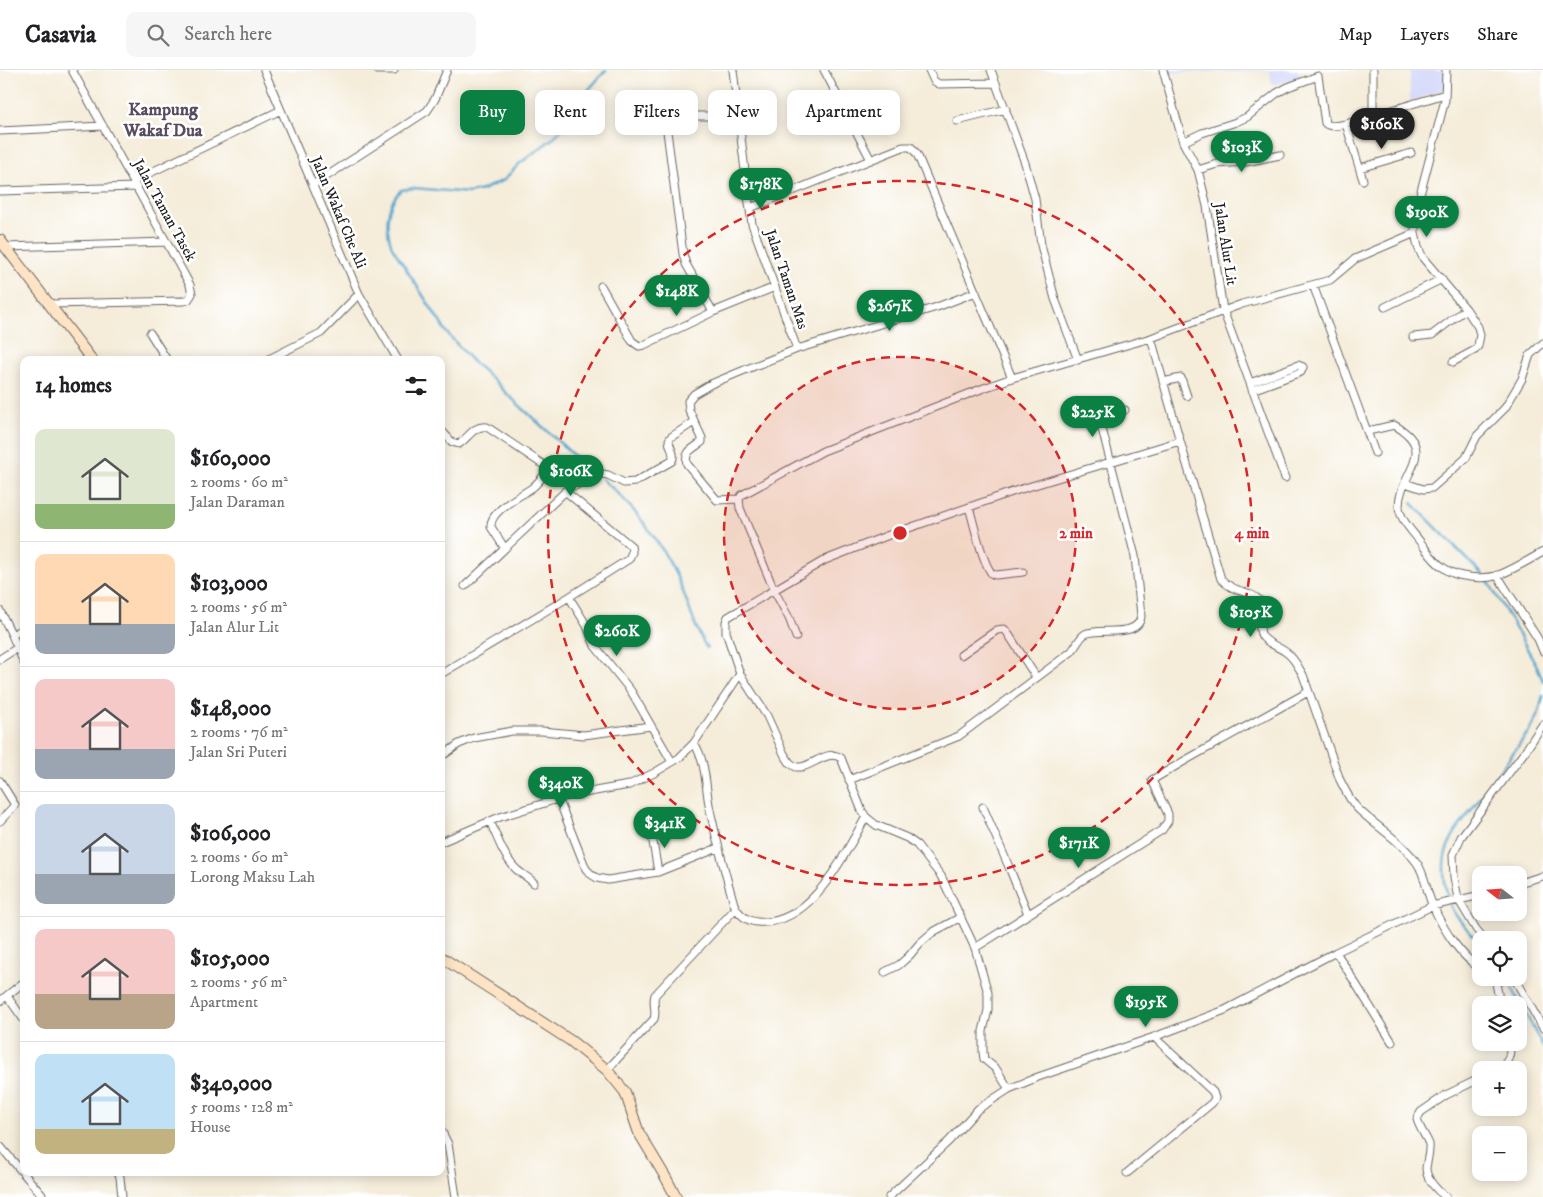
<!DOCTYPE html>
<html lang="en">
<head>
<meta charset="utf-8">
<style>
	:root { --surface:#fff; --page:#f6f6f6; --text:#202124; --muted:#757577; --line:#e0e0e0; --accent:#0b8043 }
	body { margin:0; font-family:"IM FELL DW Pica",serif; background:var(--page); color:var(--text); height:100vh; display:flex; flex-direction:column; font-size:19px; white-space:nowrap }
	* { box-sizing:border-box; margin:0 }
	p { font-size:16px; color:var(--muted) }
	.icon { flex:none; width:28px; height:28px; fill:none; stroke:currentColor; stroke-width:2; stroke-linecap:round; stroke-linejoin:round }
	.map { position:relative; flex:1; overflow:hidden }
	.panel { position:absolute; left:20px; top:286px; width:425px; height:820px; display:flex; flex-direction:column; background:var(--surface); border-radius:10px; box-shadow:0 2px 12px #0003 }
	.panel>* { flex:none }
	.hud { position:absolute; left:460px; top:20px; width:475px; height:45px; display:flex; gap:10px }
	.needle { width:32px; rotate:287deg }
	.tools { position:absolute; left:1472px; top:796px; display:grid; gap:10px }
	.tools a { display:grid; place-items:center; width:55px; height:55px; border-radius:10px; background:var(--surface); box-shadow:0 2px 12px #0003; font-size:25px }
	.price { position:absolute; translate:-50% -42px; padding:0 11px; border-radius:18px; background:var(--accent); color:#fff; font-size:16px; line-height:32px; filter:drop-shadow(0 1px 2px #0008) }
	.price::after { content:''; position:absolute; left:50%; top:30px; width:15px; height:11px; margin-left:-8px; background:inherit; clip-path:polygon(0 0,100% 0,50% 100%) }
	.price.current { background:#222; color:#fff }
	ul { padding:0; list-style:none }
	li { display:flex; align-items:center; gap:15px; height:125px; padding:0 15px }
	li+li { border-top:1px solid var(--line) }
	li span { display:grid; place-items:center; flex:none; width:140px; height:100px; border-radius:10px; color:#555 }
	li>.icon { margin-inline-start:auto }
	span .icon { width:60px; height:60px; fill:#fffc; stroke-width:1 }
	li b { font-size:21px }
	h2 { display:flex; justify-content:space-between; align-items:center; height:60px; padding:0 15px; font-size:21px }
	.tag { padding:0 18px; border-radius:10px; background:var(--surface); box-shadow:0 2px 12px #0003; font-size:18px; line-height:45px }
	.tag.current { background:var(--accent); color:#fff }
	header { display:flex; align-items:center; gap:30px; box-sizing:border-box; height:70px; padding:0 25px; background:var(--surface); border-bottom:1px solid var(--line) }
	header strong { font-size:24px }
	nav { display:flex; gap:28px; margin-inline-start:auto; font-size:18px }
	.search { width:350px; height:45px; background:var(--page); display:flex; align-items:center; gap:12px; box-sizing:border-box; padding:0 18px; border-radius:10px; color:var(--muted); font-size:19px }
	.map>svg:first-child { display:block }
	.built { fill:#d4d8f9 }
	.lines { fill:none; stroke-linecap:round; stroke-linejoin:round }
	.stream { stroke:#52a4cd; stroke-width:2.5 }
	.street-casing { stroke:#68655e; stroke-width:9 }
	.secondary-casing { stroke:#68655e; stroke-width:12 }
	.street { stroke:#fff; stroke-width:7 }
	.secondary { stroke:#fee4c5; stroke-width:10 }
	.ring { fill:none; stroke:#d62828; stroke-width:2.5; stroke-dasharray:9 6 }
	.labels { text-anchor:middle; stroke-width:5; stroke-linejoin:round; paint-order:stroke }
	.street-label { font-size:15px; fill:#1c1c1c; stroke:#fff }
	.quarter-label { font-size:18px; font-weight:bold; fill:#584d60; stroke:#fff }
	.centre { fill:#d62828; stroke:#fff; stroke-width:2.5 }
	.ring-label { font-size:15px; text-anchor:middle; font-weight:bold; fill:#d62828; stroke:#fff; stroke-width:5; stroke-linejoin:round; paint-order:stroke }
</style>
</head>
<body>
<header>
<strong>Casavia</strong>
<div class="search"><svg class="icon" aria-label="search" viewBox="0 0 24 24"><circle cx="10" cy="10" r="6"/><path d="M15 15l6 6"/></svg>Search here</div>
<nav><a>Map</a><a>Layers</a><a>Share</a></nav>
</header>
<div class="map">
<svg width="1543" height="1127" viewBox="0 0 1543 1127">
	<rect width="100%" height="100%" fill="#fff"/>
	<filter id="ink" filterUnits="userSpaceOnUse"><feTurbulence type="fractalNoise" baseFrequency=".02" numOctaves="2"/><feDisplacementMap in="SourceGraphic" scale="10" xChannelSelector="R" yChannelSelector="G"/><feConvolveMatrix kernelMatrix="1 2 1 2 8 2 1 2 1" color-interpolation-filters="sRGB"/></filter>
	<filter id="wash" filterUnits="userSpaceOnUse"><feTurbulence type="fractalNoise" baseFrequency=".0096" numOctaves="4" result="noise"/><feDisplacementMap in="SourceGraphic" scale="20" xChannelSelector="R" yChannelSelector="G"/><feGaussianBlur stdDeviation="1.12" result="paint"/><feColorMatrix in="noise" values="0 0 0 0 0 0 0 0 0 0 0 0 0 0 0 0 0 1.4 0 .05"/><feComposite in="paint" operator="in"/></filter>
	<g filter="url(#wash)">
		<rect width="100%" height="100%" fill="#f5edda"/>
		<path class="built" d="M 1161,0 L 1298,0 L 1300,9 L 1272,15 L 1269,1 L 1162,3 Z
			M 1410,0 L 1451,0 L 1451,18 L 1410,31 Z"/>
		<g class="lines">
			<path class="stream" d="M 586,397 L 506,323 L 497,313 L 471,290 L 447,263 L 392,177 C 385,158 385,136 401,120 L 414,118 L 469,123 L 482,120 L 504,110 L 519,94 L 552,69 L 566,55 L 583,26 L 606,0
				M 602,409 C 633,435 660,471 677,507 C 688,530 693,557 707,578
				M 1412,433 L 1483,505
				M 1487,509 L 1537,596 L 1543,611
				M 1481,874 C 1472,863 1457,851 1451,837 C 1446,825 1442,799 1445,786 C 1447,777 1451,769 1456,761 L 1529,661 L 1539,642 L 1543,626
				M 1507,908 L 1543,977"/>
		</g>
	</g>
	<g filter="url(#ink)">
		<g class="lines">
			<defs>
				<path id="street" d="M 264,0 L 359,224 L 398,290
					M 378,0 L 394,0
					M 733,0 L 748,126 L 752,154 L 797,279
					M 824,0 L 871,90
					M 929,0 L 934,11 L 939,14 L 996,13
					M 991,0 L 1025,93 L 1035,129 L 1041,175 L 1055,229 L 1078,290
					M 1163,0 L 1183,72 L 1198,100 L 1207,136 L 1223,240 L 1285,408
					M 1373,0 L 1373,45
					M 1446,0 L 1445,30 L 1417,136 L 1415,151 L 1415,163 L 1418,177 L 1423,188 L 1466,239 L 1478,257 L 1480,265 L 1478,276 L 1475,280 L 1453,292
					M 621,46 L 738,46
					M 665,46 L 683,184 L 686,194 L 713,242
					M 957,51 L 1006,39
					M 1346,54 L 1363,110
					M 0,61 L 103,56
					M 1183,72 L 1202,63 L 1236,52 L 1247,47 L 1277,23 L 1288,17 L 1318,6 L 1325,53 C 1330,58 1339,55 1346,54 L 1445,24
					M 1360,98 L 1411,83
					M 1198,100 L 1217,94 L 1246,92 L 1280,85
					M 133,111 L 281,40
					M 313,115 L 427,41 L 435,29 L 447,0
					M 0,121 L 136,117
					M 750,138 L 903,77 L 911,77 L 917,84 L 1012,308
					M 5,177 L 167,172
					M 1313,215 L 1375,383
					M 601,216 L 632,271 L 639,276 L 644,275 L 713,242 L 775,217
					M 50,234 L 184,231 L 188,230 L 192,224 L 190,215 L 72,0
					M 1385,237 L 1442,209
					M 150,263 L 167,290
					M 1413,267 L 1432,265 L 1466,239
					M 1151,268 L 1180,371 L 1221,509 C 1234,523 1248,520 1258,529 C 1269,540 1255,555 1262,566 C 1267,574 1280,577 1287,583 C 1295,589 1298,597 1303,605 L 1340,710 C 1345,720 1350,731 1358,739 C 1377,757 1402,772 1417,793 C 1426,806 1426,822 1433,836 C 1443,859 1460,886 1481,899
					M 267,290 L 321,263 L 359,224
					M 1163,312 L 1181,308 L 1187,326
					M 1250,313 L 1298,295 L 1303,297 L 1301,302 L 1252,320
					M 1098,347 L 1125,340
					M 441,360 L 452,372 L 459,374 C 469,367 474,355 487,357 L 575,416 L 597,403 L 608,405 L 624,413 L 635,412 L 672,391 C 676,383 669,378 669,370 L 671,367 L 694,352
					M 1368,361 L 1394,355 C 1441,381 1398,404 1399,437 C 1400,450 1414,463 1421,473 C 1428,482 1434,492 1444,498 C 1456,508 1484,510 1499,505 C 1514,499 1529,490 1543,482
					M 1405,413 L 1423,419 L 1432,418 L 1466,388 L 1477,366 L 1505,338 L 1522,309 L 1530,285 L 1543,273
					M 739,429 L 717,430 L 687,394 C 684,381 693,379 702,372 L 702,368 L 689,340 L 688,331 L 694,324 L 711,314 L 747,299 L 797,279 L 937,237 L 976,222
					M 969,437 C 974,454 981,488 990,501 C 992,505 992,504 996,505 L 1023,502
					M 504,477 L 491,457 C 489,441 521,426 533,417 C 539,412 544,405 549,399
					M 1497,505 L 1538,569 L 1543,581
					M 465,516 L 568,419
					M 569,527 L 587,556 L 595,576 L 631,621 L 672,692
					M 0,541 L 12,565
					M 24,558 L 12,565 L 24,593
					M 796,567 L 789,548 L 774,520 L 825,490 L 889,465 L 1018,420 L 1180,371
					M 961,585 L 997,560 L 1004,559 L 1007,562 L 1036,607
					M 0,589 L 17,578
					M 441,604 L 569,527 L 629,489 L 632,482 L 631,476 L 565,421
					M 694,673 C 707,693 705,717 710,740 C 717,772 725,803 734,834 C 738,844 747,851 757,852 C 811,857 843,786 866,747
					M 441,685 L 445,684 L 459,674 L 474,668 L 512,661 L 542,661 L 584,665 L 651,656
					M 849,710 L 959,666 L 1071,582 C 1076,577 1079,568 1085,564 C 1099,557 1139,569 1141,546 L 1135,486 L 1100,351 L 1092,338
					M 0,711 L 15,735 L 0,751
					M 558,728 L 586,799 L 592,805 L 597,808 L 608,810 L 658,802 L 718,778
					M 983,737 L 1009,797 L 1028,844
					M 490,751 C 497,767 503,785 515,798 C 521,804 528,807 534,813
					M 651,760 L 658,802
					M 441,772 L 500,747 L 567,726 L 629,715 L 654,703 L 679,688 L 694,673 L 740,604
					M 1519,813 L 1543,806
					M 1485,870 L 1476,859 L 1458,829 L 1454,807 L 1453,785 L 1461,767 L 1526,680 L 1543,654
					M 975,878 L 1162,760 L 1168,751 L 1168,744 L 1152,710 L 1186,690 L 1308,622
					M 1336,882 L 1392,972
					M 885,902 L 899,895 L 909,886 L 920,873 L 933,862 L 961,847
					M 1493,908 L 1496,913 L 1500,935
					M 1514,908 L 1543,958
					M 1496,913 L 1505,908
					M 7,926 L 24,950
					M 0,931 L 24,912
					M 607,1000 L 654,949 C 657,941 652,933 655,925 L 736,838
					M 1499,1000 C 1508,992 1512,985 1509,972
					M 1009,1019 L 996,999 L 984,989 L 983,982 L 983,961 L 988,940 L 988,923 L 975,878 L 941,806 L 917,775 L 907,768 L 876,755 L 866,747 L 862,741 L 841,688 C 828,679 814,695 801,697 L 796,697 L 790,693 L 784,684 L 767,646 L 740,604 L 726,562 L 726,552 L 728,547 L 774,520 L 740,438 L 739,429 L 742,425 L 823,381 L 981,319 L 1012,308 L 1151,268 L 1242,234 L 1330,210 L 1355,189 L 1415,163
					M 441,1060 L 448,1074 L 456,1127
					M 0,1076 L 42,1125
					M 118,1102 L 120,1107 L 122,1127
					M 1127,1103 L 1212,1033 L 1215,1028 L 1213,1022 L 1154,967
					M 889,1127 L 949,1071 L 978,1039 L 1009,1019 L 1038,1007 L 1154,967 L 1225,940 L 1336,882 L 1432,836 L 1481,825
					M 1446,1127 C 1437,1121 1426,1109 1426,1098 C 1427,1090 1430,1083 1429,1074 C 1426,1066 1419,1058 1417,1049 L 1421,1042 L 1446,1025 L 1481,1008"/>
				<path id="secondary" d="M 0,170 L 92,290
					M 441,887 L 571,971 L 607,1000 L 625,1022 L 639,1063 L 666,1108 L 676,1127"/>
			</defs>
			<use href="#street" class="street-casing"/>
			<use href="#secondary" class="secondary-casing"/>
			<use href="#street" class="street"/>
			<use href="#secondary" class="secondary"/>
		</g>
	</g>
	<circle cx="900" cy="463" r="176" fill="#d62828" fill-opacity=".12"/>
	<g class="ring">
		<circle cx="900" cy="463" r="176"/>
		<circle cx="900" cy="463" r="352"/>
	</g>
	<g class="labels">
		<g class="street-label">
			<text transform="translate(165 140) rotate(61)" y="5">Jalan Taman Tasek</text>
			<text transform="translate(339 142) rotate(67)" y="5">Jalan Wakaf Che Ali</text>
			<text transform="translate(1226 174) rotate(81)" y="5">Jalan Alur Lit</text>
			<text transform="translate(787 209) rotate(71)" y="5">Jalan Taman Mas</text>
		</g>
		<g class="quarter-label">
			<text x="163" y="45">Kampung<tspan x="163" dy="21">Wakaf Dua</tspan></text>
		</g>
	</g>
	<circle cx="900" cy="463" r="8" class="centre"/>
	<g class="ring-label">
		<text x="1076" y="468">2 min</text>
		<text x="1252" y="468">4 min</text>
	</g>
</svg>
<div class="tools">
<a><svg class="needle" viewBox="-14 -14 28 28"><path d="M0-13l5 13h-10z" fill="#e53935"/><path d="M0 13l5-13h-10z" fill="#757577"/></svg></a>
<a><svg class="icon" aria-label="locate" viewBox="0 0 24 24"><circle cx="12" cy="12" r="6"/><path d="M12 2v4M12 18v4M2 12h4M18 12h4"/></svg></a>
<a><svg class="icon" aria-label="layers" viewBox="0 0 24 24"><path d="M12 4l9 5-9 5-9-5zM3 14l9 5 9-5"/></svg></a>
<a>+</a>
<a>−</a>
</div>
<b class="price current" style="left:1382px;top:80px">$160K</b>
<b class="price" style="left:1242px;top:103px">$103K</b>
<b class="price" style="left:761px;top:140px">$178K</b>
<b class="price" style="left:1427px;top:168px">$190K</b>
<b class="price" style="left:677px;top:247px">$148K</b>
<b class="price" style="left:890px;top:262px">$267K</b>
<b class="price" style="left:1093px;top:368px">$225K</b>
<b class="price" style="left:571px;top:427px">$106K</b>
<b class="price" style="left:1251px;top:568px">$105K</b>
<b class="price" style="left:617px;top:587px">$260K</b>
<b class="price" style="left:561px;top:739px">$340K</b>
<b class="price" style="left:665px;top:779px">$341K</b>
<b class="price" style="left:1079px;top:799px">$171K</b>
<b class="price" style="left:1146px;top:958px">$195K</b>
<div class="hud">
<a class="tag current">Buy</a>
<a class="tag">Rent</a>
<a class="tag">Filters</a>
<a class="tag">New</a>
<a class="tag">Apartment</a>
</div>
<section class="panel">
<h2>14 homes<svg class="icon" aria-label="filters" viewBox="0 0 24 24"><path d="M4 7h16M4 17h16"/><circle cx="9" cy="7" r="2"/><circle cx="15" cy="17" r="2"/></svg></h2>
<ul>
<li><span style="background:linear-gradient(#dfe7d0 75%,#8fb573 0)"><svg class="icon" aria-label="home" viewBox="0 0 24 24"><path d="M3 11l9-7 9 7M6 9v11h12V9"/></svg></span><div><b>$160,000</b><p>2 rooms · 60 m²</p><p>Jalan Daraman</p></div></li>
<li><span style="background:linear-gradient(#ffd9b3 70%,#9aa5b1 0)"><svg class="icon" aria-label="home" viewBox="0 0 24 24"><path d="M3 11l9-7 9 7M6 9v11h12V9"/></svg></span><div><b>$103,000</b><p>2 rooms · 56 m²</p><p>Jalan Alur Lit</p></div></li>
<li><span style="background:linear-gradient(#f6c9c9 70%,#9aa5b1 0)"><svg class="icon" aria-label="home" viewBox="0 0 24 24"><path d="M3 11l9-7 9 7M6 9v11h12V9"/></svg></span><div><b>$148,000</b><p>2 rooms · 76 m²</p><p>Jalan Sri Puteri</p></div></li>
<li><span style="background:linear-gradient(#c9d6e8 70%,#9aa5b1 0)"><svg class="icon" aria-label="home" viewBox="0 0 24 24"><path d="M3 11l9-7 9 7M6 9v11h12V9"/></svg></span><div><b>$106,000</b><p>2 rooms · 60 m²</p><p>Lorong Maksu Lah</p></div></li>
<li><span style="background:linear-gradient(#f6c9c9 65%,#b9a48a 0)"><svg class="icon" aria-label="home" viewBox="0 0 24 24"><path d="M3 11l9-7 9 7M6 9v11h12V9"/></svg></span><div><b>$105,000</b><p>2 rooms · 56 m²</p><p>Apartment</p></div></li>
<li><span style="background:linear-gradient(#bfe0f5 75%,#c2b280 0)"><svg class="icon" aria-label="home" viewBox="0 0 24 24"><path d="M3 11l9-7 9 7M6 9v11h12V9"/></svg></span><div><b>$340,000</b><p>5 rooms · 128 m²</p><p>House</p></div></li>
</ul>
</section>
</div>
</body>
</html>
